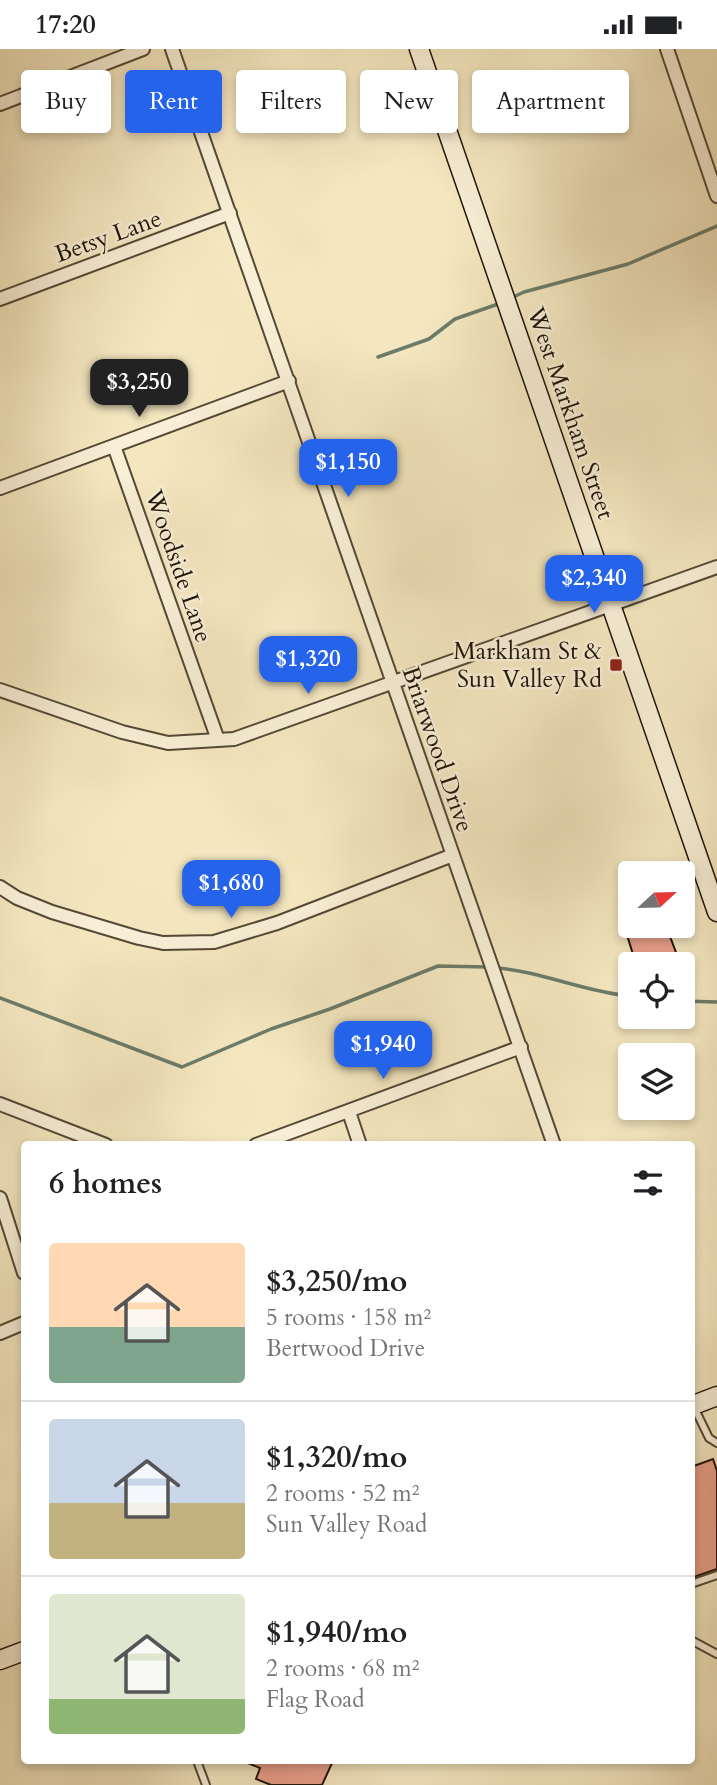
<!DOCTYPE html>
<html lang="en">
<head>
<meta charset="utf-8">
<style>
	:root { --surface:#fff; --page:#f2f2f2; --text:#202124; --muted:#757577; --line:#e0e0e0; --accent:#2563eb }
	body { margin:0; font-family:Cardo,serif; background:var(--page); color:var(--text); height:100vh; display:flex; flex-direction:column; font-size:26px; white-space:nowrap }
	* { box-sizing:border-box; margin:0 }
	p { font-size:23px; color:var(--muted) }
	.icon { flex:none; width:38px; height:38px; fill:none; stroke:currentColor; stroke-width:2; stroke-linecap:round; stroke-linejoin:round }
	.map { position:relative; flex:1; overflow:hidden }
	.details { position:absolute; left:21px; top:1092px; width:674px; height:623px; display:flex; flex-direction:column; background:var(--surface); border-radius:7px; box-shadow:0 4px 10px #0003 }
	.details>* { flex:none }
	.hud { position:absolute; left:21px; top:21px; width:676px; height:63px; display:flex; gap:14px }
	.needle { width:46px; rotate:68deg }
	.fabs { position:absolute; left:618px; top:812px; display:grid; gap:14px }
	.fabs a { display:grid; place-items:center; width:77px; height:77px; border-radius:7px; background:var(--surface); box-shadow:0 4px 10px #0003; font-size:35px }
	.price { position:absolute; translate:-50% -60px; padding:0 16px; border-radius:14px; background:var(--accent); color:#fff; font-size:23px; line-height:46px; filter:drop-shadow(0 2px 4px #0008) }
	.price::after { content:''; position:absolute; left:50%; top:42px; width:21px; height:16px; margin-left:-10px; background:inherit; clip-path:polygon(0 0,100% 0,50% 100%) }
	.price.selected { background:#222; color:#fff }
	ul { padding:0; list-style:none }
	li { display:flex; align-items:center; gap:21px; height:175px; padding:0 28px }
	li+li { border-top:2px solid var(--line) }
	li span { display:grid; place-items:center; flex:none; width:196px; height:140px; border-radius:7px; color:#555 }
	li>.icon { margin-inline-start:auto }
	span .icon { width:84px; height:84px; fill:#fffc; stroke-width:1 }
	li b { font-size:30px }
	h2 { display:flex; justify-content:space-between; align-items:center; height:84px; padding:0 28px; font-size:30px }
	.tag { padding:0 24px; border-radius:7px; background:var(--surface); box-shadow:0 4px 10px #0003; font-size:24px; line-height:63px }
	.tag.selected { background:var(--accent); color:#fff }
	.status { display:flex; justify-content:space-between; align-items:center; height:49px; padding:0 35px; background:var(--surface); direction:ltr }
	.status svg { height:19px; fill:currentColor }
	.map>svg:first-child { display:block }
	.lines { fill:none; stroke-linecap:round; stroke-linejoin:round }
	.stream { stroke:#6b7c6a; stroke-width:3.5 }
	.building { fill:#e89f8b; stroke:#1f1407; stroke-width:2 }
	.lane-casing { stroke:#544935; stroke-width:10 }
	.street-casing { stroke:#544935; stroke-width:16 }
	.secondary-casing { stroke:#1f1407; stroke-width:21 }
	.lane { stroke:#f8efd6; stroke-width:6 }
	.street { stroke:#f8efd6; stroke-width:12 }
	.secondary { stroke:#f8efd6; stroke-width:18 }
	.poi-dot { fill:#8f2418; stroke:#f8efd6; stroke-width:2.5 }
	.labels { text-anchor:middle; stroke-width:5; stroke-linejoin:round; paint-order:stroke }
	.street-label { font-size:24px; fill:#1f1407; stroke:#f8efd6 }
	.poi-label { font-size:24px; fill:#1f1407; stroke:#f8efd6; text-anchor:end }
</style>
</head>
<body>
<div class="status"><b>17:20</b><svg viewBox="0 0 49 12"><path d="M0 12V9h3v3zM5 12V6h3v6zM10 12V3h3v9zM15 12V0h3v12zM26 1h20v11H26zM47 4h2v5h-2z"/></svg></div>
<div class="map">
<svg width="717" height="1736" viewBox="0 0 717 1736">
	<rect width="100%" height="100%" fill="#f4e7c0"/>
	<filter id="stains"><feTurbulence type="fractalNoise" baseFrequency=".00286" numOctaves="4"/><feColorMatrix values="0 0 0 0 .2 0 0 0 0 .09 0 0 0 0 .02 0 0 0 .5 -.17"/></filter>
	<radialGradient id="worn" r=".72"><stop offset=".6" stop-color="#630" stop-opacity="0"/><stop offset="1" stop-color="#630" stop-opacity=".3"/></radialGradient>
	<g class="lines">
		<path class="stream" d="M 511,249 L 524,243 L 628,215 L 717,177
			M 378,308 L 429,290 L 455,270 L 501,254
			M 496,919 C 541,922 584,943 630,947
			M 0,949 L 182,1018 L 271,980 L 330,960 L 438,917 L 488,918
			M 682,952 L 717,953"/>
	</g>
	<path class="building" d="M 651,877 L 666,877 L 677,906 L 658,915 L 636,915 L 627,886 Z
		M 713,1410 L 717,1422 L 717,1520 L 691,1529 L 691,1418 Z
		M 243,1712 L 333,1712 L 322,1736 L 271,1736 L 256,1730 L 260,1719 Z"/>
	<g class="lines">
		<defs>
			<path id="lane" d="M 694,1358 L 709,1389 L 717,1394
				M 691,1535 L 717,1526
				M 691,1591 L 717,1605
				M 197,1712 L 206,1736"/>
			<path id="street" d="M 172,0 L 554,1096
				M 667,0 L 717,147
				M 0,55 L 143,0
				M 0,250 L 230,164
				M 114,397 L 218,691
				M 0,439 L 289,332
				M 0,641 L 122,683 L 168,694 L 234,690 L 717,518
				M 0,838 L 17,849 L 52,863 L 139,889 L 163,894 L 214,893 L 277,874 L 453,806
				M 0,1055 L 106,1096
				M 349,1063 L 360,1096
				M 256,1096 L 521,998
				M 0,1149 L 24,1224
				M 0,1284 L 24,1274"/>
			<path id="secondary" d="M 419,0 L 717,863
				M 691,1357 L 717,1347
				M 0,1611 L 24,1602"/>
		</defs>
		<use href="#lane" class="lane-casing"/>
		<use href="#street" class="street-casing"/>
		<use href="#secondary" class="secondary-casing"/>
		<use href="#lane" class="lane"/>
		<use href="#street" class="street"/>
		<use href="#secondary" class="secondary"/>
	</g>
	<rect class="poi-dot" x="609" y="609" width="14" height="14" rx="3.5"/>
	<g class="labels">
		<g class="street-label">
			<text transform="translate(108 187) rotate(-20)" y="8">Betsy Lane</text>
			<text transform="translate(571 364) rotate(71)" y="8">West Markham Street</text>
			<text transform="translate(179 517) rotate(71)" y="8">Woodside Lane</text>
			<text transform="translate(438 700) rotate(71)" y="8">Briarwood Drive</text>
		</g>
		<g class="poi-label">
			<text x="602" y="610">Markham St &amp;<tspan x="602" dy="28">Sun Valley Rd</tspan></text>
		</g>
	</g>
	<rect width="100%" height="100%" filter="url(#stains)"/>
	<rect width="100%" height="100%" fill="url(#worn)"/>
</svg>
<div class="fabs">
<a><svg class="needle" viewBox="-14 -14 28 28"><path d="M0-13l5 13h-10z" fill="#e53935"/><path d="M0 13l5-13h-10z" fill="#757577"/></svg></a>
<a><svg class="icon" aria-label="locate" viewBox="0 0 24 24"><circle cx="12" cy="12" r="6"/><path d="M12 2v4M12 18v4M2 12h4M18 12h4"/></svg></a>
<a><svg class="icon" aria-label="layers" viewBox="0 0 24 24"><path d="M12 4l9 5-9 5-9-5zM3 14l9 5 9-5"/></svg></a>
</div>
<b class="price selected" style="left:139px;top:370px">$3,250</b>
<b class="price" style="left:348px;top:450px">$1,150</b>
<b class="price" style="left:594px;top:566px">$2,340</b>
<b class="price" style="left:308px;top:647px">$1,320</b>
<b class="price" style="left:231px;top:871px">$1,680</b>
<b class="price" style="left:383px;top:1032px">$1,940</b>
<div class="hud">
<a class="tag">Buy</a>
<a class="tag selected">Rent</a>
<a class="tag">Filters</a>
<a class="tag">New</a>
<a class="tag">Apartment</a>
</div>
<section class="details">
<h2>6 homes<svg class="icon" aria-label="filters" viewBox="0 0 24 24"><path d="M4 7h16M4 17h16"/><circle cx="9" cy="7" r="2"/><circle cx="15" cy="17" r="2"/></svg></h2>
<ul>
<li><span style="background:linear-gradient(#ffd9b3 60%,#7fa58c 0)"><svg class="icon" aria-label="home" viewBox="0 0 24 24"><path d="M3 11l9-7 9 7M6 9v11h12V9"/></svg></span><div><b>$3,250/mo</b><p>5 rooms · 158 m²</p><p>Bertwood Drive</p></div></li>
<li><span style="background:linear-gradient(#c9d6e8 60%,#c2b280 0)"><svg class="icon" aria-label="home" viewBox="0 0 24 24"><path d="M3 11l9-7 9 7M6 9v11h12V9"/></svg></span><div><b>$1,320/mo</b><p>2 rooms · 52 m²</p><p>Sun Valley Road</p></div></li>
<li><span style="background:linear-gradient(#dfe7d0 75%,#8fb573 0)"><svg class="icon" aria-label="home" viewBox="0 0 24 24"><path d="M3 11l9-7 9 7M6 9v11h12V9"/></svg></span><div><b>$1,940/mo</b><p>2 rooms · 68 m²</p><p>Flag Road</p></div></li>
</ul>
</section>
</div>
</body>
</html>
